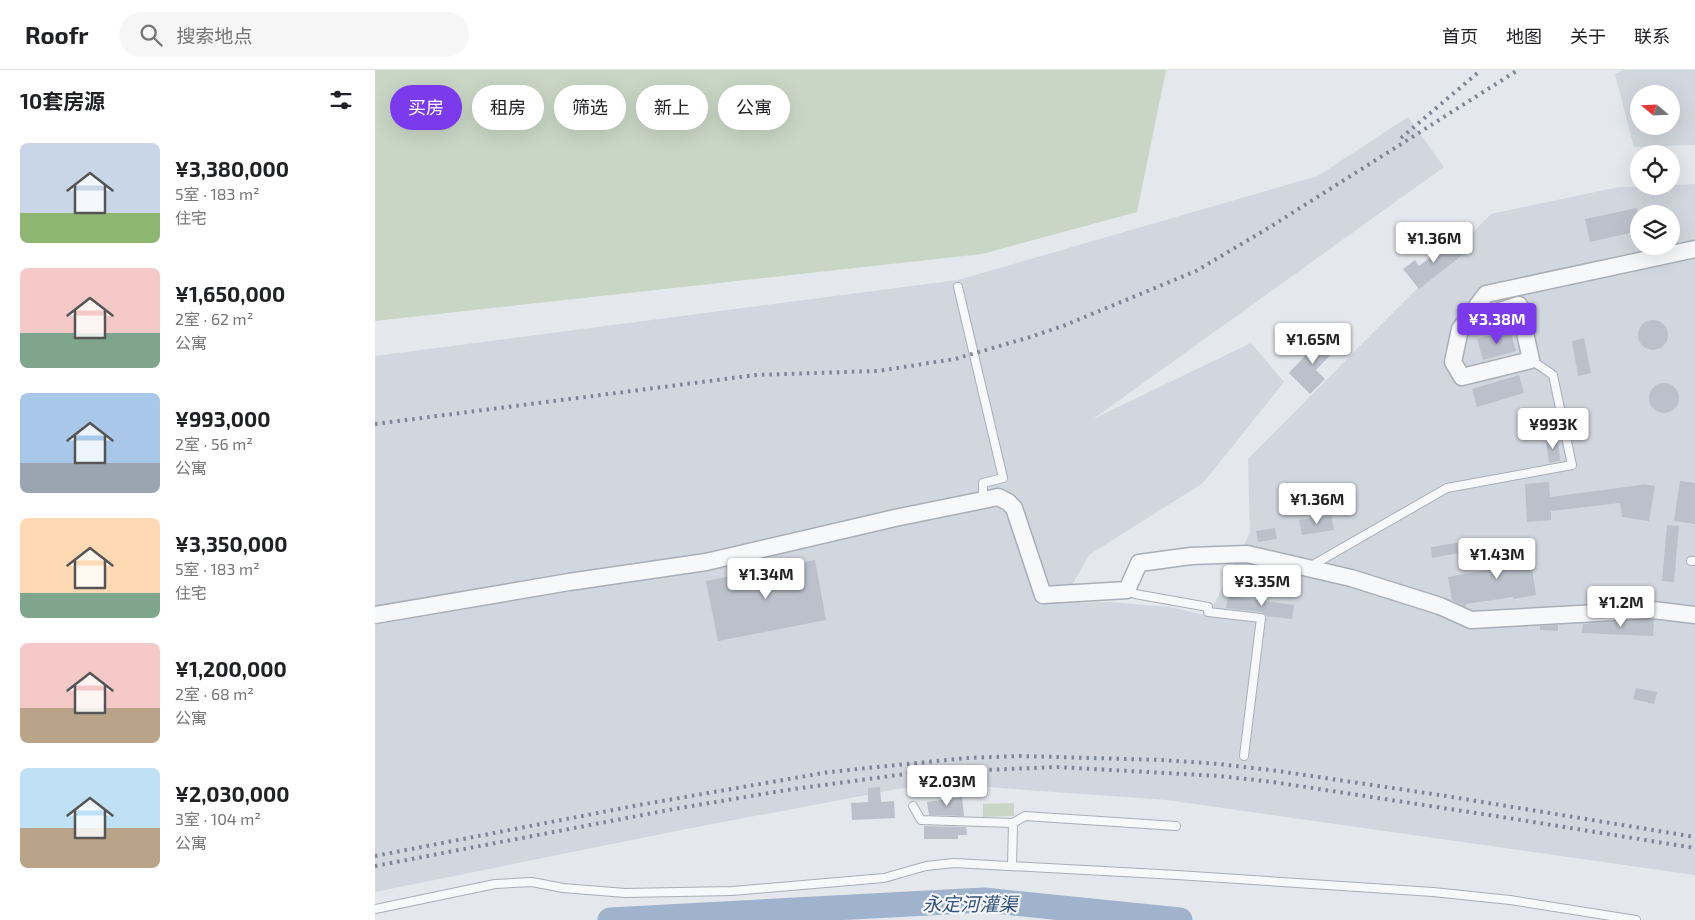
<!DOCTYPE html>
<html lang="zh">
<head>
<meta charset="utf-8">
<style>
	:root { --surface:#fff; --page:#f6f6f6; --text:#202124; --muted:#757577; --line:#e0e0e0; --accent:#7c3aed }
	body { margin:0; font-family:"Exo 2","Noto Sans SC",sans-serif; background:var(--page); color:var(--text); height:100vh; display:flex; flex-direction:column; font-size:19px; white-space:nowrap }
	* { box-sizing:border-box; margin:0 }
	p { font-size:16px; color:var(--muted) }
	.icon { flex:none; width:28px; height:28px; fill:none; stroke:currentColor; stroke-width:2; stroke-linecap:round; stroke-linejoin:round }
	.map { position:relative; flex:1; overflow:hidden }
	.details { display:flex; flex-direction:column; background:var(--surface); width:375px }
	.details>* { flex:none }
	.top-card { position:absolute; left:15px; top:15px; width:475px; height:45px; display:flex; gap:10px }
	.needle { width:32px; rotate:289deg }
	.controls { position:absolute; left:1255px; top:15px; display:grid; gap:10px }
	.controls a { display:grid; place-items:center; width:50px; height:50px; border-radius:50%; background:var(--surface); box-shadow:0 5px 20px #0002; font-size:25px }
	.price { position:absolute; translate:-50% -42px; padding:0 11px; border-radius:5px; background:#fff; color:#222; font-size:16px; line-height:32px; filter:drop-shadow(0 1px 2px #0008) }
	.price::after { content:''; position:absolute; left:50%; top:30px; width:15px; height:11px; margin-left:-8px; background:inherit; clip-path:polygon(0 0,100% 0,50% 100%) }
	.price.active { background:var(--accent); color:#fff }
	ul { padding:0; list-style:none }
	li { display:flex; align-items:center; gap:15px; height:125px; padding:0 20px }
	li span { display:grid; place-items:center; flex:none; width:140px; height:100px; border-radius:8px; color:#555 }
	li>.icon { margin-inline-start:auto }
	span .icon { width:60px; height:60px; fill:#fffc; stroke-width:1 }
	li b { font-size:21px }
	h2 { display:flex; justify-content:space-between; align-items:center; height:60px; padding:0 20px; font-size:21px }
	.chip { padding:0 18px; border-radius:22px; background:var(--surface); box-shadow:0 5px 20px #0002; font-size:18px; line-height:45px }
	.chip.active { background:var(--accent); color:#fff }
	header { display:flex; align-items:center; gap:30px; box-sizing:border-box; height:70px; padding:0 25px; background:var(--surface); border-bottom:1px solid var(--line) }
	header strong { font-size:24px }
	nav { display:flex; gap:28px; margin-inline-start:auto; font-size:18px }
	.search { width:350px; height:45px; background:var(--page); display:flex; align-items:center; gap:12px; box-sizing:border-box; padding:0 18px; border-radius:28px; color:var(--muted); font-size:19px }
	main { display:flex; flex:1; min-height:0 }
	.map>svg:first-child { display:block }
	.built { fill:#d2d6de; fill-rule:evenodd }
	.green { fill:#c9d6c5 }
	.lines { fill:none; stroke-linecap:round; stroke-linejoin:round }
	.river { stroke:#9fb4cc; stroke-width:25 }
	.building { fill:#bbc0ca }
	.lane-casing { stroke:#a9aeb7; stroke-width:10 }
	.street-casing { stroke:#a9aeb7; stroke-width:19 }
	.lane { stroke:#f7f8fa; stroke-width:8 }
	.street { stroke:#f7f8fa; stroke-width:16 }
	.rail { stroke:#7d8696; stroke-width:4; stroke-dasharray:2.5 5; stroke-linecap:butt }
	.labels { text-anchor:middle; stroke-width:4.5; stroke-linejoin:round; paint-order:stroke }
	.water-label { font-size:19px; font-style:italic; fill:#34527a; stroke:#f4f6f9 }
</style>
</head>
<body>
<header>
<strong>Roofr</strong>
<div class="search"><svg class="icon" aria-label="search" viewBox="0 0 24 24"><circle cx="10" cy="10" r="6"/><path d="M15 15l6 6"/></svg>搜索地点</div>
<nav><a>首页</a><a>地图</a><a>关于</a><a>联系</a></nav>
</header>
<main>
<section class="details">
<h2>10套房源<svg class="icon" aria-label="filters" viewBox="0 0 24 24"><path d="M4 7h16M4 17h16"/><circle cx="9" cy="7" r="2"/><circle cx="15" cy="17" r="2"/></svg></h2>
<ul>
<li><span style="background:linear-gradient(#c9d6e8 70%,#8fb573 0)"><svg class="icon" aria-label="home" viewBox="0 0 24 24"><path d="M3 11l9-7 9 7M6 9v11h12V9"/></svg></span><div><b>¥3,380,000</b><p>5室 · 183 m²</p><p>住宅</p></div></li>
<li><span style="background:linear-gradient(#f6c9c9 65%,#7fa58c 0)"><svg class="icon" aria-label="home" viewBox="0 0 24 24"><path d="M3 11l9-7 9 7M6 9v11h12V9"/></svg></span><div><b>¥1,650,000</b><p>2室 · 62 m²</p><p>公寓</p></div></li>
<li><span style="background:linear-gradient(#a9c7e8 70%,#9aa5b1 0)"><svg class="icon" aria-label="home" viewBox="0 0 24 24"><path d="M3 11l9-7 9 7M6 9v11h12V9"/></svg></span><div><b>¥993,000</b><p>2室 · 56 m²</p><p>公寓</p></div></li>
<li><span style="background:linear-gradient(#ffd9b3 75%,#7fa58c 0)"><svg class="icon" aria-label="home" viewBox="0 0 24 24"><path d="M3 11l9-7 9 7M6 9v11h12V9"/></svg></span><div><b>¥3,350,000</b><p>5室 · 183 m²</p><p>住宅</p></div></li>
<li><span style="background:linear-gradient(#f6c9c9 65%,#b9a48a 0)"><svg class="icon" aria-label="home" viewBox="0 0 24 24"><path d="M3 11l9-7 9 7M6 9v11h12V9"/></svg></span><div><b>¥1,200,000</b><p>2室 · 68 m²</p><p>公寓</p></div></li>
<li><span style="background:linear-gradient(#bfe0f5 60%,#b9a48a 0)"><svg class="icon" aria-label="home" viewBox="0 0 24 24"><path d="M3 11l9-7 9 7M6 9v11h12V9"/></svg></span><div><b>¥2,030,000</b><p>3室 · 104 m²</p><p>公寓</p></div></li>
</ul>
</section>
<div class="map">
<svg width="1320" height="850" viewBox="0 0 1320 850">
	<rect width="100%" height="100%" fill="#e4e7ec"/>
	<path class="built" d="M 1248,0 L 1320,0 L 1320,75 L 1259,77 L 1240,4 ZM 1264,24 L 1296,24 L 1296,56 L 1264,56 Z
		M 1033,47 L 1069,97 L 718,349 L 876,273 L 909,312 L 828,413 L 714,485 L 687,533 L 734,532 L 795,537 L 833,546 L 875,463 L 873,389 L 1116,144 L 1244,117 L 1296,116 L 1296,115 L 1320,114 L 1320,805 L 792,730 L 555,713 L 311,759 L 0,822 L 0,286 L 583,210 L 943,106 ZM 1264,144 L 1296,144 L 1296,176 L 1264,176 Z"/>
	<path class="green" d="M 0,0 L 791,0 L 762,142 L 607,184 L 0,251 Z
		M 639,733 L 639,746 L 608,747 L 608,734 Z"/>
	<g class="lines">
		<path class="river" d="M 235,850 L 609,830 L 805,850"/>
	</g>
	<path class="building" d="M 1262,138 L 1264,149 L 1264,161 L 1215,172 L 1210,149 Z
		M 1079,169 L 1090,183 L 1044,219 L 1028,199 L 1040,190 L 1044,196 Z
		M1263 265a15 15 0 1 1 30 0a15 15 0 1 1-30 0Z
		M 1135,260 L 1141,281 L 1108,290 L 1102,269 Z
		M 945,264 L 961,279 L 941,300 L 950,309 L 935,324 L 914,303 L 940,275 L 936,272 Z
		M 1209,268 L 1216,303 L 1203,306 L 1197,271 Z
		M 1144,305 L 1149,323 L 1102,337 L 1097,319 Z
		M1274 328a15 15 0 1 1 30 0a15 15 0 1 1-30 0Z
		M 1183,368 L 1185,391 L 1174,393 L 1171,369 Z
		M 1305,411 L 1320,413 L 1320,454 L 1299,451 Z
		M 1174,412 L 1175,427 L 1266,415 L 1267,414 L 1280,416 L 1274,451 L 1247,447 L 1245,433 L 1176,441 L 1176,450 L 1152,452 L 1150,414 Z
		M 956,445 L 959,460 L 927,465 L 924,450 Z
		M 1292,455 L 1304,456 L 1299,512 L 1287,511 Z
		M 900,458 L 902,469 L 883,472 L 881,461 Z
		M 1153,472 L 1161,525 L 1139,529 L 1138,527 L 1091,534 L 1091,537 L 1077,530 L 1073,507 L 1133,496 L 1130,476 Z
		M 1082,473 L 1083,483 L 1057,488 L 1056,477 Z
		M 440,490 L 451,550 L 343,571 L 331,511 Z
		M 853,526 L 919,535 L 917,549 L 891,546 L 887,542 L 851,538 Z
		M 1279,550 L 1278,566 L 1207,563 L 1208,554 Z
		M 1183,555 L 1183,561 L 1165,560 L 1165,556 Z
		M 1261,618 L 1282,622 L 1279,634 L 1258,629 Z
		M 505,717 L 506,732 L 519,731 L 520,748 L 477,750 L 476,733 L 493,732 L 493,718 Z
		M 587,727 L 589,746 L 554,745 L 552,732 Z
		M 549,756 L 591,757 L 592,765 L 583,765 L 583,769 L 549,769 Z"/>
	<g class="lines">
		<defs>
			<path id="lane" d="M 583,217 L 628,408 L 608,413 L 608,430
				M 1316,491 L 1320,491
				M 936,496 L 1072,418 L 1197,395 L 1178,305 L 1156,290
				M 752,520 L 760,524 L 833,537 L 833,542 L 886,548 L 869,686
				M 538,736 L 546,750 L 638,753 L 650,746 L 801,756
				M 637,796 L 638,753
				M 0,839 L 120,814 L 157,812 L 188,818 L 250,823 L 357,821 L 509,808 L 551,796 L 579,793 L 802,805 L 1058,822 L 1135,830 L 1261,850"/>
			<path id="street" d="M 1090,252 L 1144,235 L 1156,290 L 1087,307 L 1078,292 L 1085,259 L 1111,224 L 1320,179
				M 0,545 L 194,512 L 331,492 L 520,448 L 623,427 L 633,432 L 639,438 L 668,525 L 752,520 L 764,493 L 816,486 L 872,484 L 976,508 L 1065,536 L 1096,550 L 1278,540 L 1320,545"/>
		</defs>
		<use href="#lane" class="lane-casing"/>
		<use href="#street" class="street-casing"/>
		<use href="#lane" class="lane"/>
		<use href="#street" class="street"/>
		<path class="rail" d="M 1026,68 L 1106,0
			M 0,354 L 381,305 L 503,301 L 580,289 L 655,267 L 688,256 L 821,201 L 895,157 L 1143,0
			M 0,786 L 264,735 L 454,702 L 591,688 L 646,686 L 787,690 L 844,694 L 903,701 L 1071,726 L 1320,767
			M 0,796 L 299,739 L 412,720 L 537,703 L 682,697 L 844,706 L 898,712 L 1127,747 L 1320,778"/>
	</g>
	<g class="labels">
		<g class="water-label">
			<text x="595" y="841">永定河灌渠</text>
		</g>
	</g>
</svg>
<div class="controls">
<a><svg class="needle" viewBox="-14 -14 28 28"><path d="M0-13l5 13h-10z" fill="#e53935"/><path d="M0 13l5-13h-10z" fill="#757577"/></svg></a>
<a><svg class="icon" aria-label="locate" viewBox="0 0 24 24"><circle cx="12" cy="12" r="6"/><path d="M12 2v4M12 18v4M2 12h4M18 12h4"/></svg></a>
<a><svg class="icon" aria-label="layers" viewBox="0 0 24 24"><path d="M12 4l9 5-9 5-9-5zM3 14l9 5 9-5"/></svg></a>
</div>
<b class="price" style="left:1059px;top:194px">¥1.36M</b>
<b class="price active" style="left:1122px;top:275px">¥3.38M</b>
<b class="price" style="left:938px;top:295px">¥1.65M</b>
<b class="price" style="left:1178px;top:380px">¥993K</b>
<b class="price" style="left:942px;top:455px">¥1.36M</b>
<b class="price" style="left:1122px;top:510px">¥1.43M</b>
<b class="price" style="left:391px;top:530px">¥1.34M</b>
<b class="price" style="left:887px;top:537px">¥3.35M</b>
<b class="price" style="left:1246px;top:558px">¥1.2M</b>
<b class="price" style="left:572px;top:737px">¥2.03M</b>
<div class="top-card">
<a class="chip active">买房</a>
<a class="chip">租房</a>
<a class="chip">筛选</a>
<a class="chip">新上</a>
<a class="chip">公寓</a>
</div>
</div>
</main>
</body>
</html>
